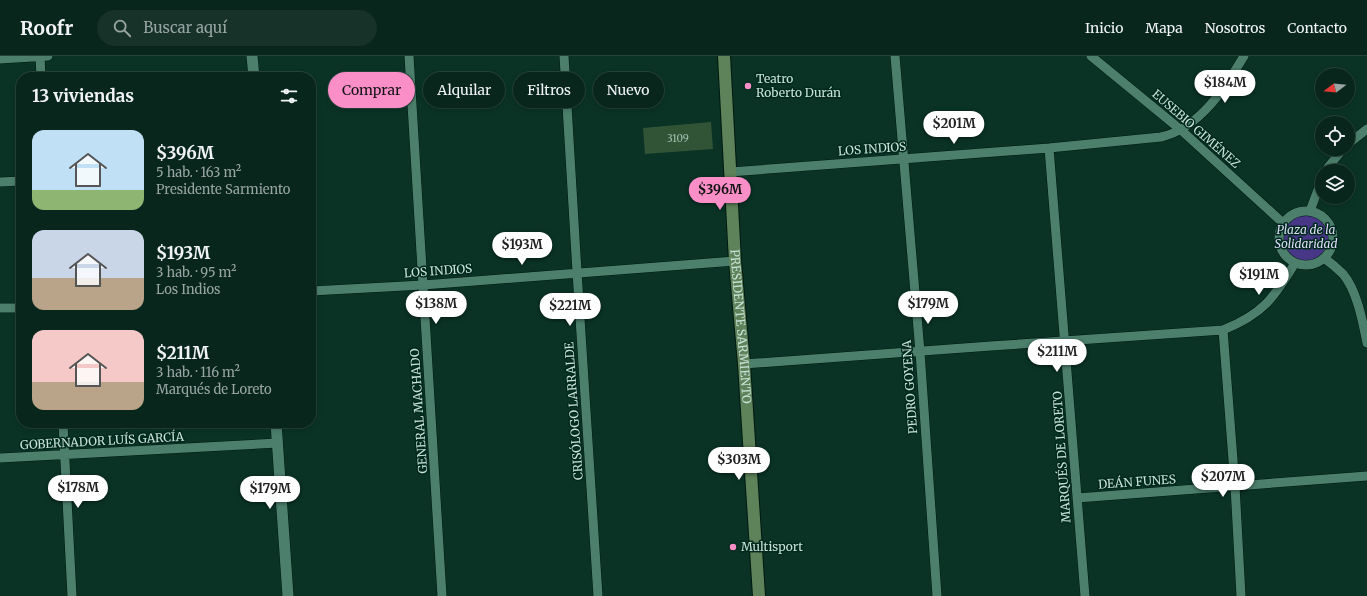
<!DOCTYPE html>
<html lang="es">
<head>
<meta charset="utf-8">
<style>
	:root { --surface:#08261c; --page:#163229; --text:#f1f3f6; --muted:#98a5a3; --line:#29433b; --accent:#fa8fc7 }
	body { margin:0; font-family:Merriweather,serif; background:var(--page); color:var(--text); height:100vh; display:flex; flex-direction:column; font-size:15px; white-space:nowrap }
	* { box-sizing:border-box; margin:0 }
	p { font-size:13px; color:var(--muted) }
	.icon { flex:none; width:22px; height:22px; fill:none; stroke:currentColor; stroke-width:2; stroke-linecap:round; stroke-linejoin:round }
	.map { position:relative; flex:1; overflow:hidden }
	.panel { position:absolute; left:16px; top:16px; width:300px; height:356px; display:flex; flex-direction:column; background:var(--surface); border-radius:16px; box-shadow:0 2px 6px #0003,0 0 0 1px var(--line) }
	.panel>* { flex:none }
	.hud { position:absolute; left:328px; top:16px; width:380px; height:36px; display:flex; gap:8px }
	.needle { width:26px; rotate:254deg }
	.buttons { position:absolute; left:1315px; top:12px; display:grid; gap:8px }
	.buttons a { display:grid; place-items:center; width:40px; height:40px; border-radius:50%; background:var(--surface); box-shadow:0 2px 6px #0003,0 0 0 1px var(--line); font-size:20px }
	.price { position:absolute; translate:-50% -34px; padding:0 9px; border-radius:14px; background:#fff; color:#222; font-size:13px; line-height:26px; filter:drop-shadow(0 1px 2px #0008) }
	.price::after { content:''; position:absolute; left:50%; top:24px; width:12px; height:9px; margin-left:-6px; background:inherit; clip-path:polygon(0 0,100% 0,50% 100%) }
	.price.active { background:var(--accent); color:#111 }
	ul { padding:0; list-style:none }
	li { display:flex; align-items:center; gap:12px; height:100px; padding:0 16px }
	li span { display:grid; place-items:center; flex:none; width:112px; height:80px; border-radius:12px; color:#555 }
	li>.icon { margin-inline-start:auto }
	span .icon { width:48px; height:48px; fill:#fffc; stroke-width:1 }
	li b { font-size:17px }
	h2 { display:flex; justify-content:space-between; align-items:center; height:48px; padding:0 16px; font-size:17px }
	.chip { padding:0 14px; border-radius:18px; background:var(--surface); box-shadow:0 2px 6px #0003,0 0 0 1px var(--line); font-size:14px; line-height:36px }
	.chip.active { background:var(--accent); color:#111 }
	header { display:flex; align-items:center; gap:24px; box-sizing:border-box; height:56px; padding:0 20px; background:var(--surface); border-bottom:1px solid var(--line) }
	header strong { font-size:19px }
	nav { display:flex; gap:22px; margin-inline-start:auto; font-size:14px }
	.search { width:280px; height:36px; background:var(--page); display:flex; align-items:center; gap:10px; box-sizing:border-box; padding:0 14px; border-radius:22px; color:var(--muted); font-size:15px }
	.map>svg:first-child { display:block }
	.green { fill:#473786 }
	.building { fill:#315437 }
	.lines { fill:none; stroke-linecap:round; stroke-linejoin:round }
	.minor-casing { stroke:#001910; stroke-width:10 }
	.tertiary-casing { stroke:#001910; stroke-width:12 }
	.secondary-casing { stroke:#001910; stroke-width:14 }
	.minor { stroke:#4c806c; stroke-width:9 }
	.tertiary { stroke:#4c806c; stroke-width:11 }
	.secondary { stroke:#5e825a; stroke-width:12 }
	.poi-dot { fill:#fa8fc7; stroke:#00291d; stroke-width:1.5 }
	.labels { text-anchor:middle; stroke-width:3; stroke-linejoin:round; paint-order:stroke }
	.number-label { font-size:10px; fill:#a2bfaf }
	.poi-label { font-size:12px; fill:#c8e3d7; stroke:#00291d; text-anchor:start }
	.street-label { font-size:12px; fill:#c8e3d7; stroke:#00291d }
	.park-label { font-size:12px; font-style:italic; fill:#dedcf9; stroke:#00291d }
</style>
</head>
<body>
<header>
<strong>Roofr</strong>
<div class="search"><svg class="icon" aria-label="search" viewBox="0 0 24 24"><circle cx="10" cy="10" r="6"/><path d="M15 15l6 6"/></svg>Buscar aquí</div>
<nav><a>Inicio</a><a>Mapa</a><a>Nosotros</a><a>Contacto</a></nav>
</header>
<div class="map">
<svg width="1367" height="540" viewBox="0 0 1367 540">
	<rect width="100%" height="100%" fill="#0a3326"/>
	<path class="green" d="M1281 181a24 24 0 1 1 48 0a24 24 0 1 1-48 0Z"/>
	<path class="building" d="M 711,66 L 713,93 L 645,98 L 643,72 Z"/>
	<g class="lines">
		<defs>
			<path id="minor" d="M 40,0 L 41,21
				M 409,0 L 442,540
				M 564,0 L 577,216 L 598,540
				M 895,0 L 920,296 L 937,540
				M 1091,0 L 1181,74 L 1283,167
				M 0,3 L 48,0
				M 1348,88 L 1367,73
				M 1049,92 L 1085,540
				M 1326,115 L 1329,110 L 1343,93
				M 730,116 L 1049,92 L 1161,81 C 1200,72 1225,32 1244,0
				M 0,126 L 21,125
				M 1310,155 L 1322,123
				M1279 182a27 27 0 1 1 54 0a27 27 0 1 1-54 0Z
				M 1324,202 C 1331,207 1337,212 1343,218 C 1357,234 1363,267 1367,287
				M 311,235 L 423,229 L 735,205
				M 0,252 L 21,252
				M 1223,274 L 1235,430 L 1241,540
				M 744,308 C 904,297 1063,284 1223,274 C 1263,258 1274,242 1295,207
				M 63,367 L 72,540
				M 0,402 L 278,387
				M 1077,442 L 1367,420"/>
			<path id="tertiary" d="M 252,0 L 254,21
				M 276,367 L 288,540"/>
			<g id="secondary">
				<path id="s1" d="M 724,0 L 735,205 L 744,308 L 759,540"/>
			</g>
		</defs>
		<use href="#minor" class="minor-casing"/>
		<use href="#tertiary" class="tertiary-casing"/>
		<use href="#secondary" class="secondary-casing"/>
		<use href="#minor" class="minor"/>
		<use href="#tertiary" class="tertiary"/>
		<use href="#secondary" class="secondary"/>
	</g>
	<g class="poi-dot">
		<circle cx="748" cy="30" r="4"/>
		<circle cx="733" cy="491" r="4"/>
	</g>
	<g class="labels">
		<g class="number-label">
			<text x="678" y="86">3109</text>
		</g>
		<g class="poi-label">
			<text x="756" y="27">Teatro<tspan x="756" dy="14">Roberto Durán</tspan></text>
			<text x="741" y="495">Multisport</text>
		</g>
		<g class="street-label">
			<text transform="translate(1196 73) rotate(41)" y="4">EUSEBIO GIMÉNEZ</text>
			<text transform="translate(872 93) rotate(-4)" y="4">LOS INDIOS</text>
			<text transform="translate(438 215) rotate(-4)" y="4">LOS INDIOS</text>
			<text dy="4" stroke="none"><textPath href="#s1" startOffset="271">PRESIDENTE SARMIENTO</textPath></text>
			<text transform="translate(910 331) rotate(-94)" y="4">PEDRO GOYENA</text>
			<text transform="translate(419 355) rotate(-94)" y="4">GENERAL MACHADO</text>
			<text transform="translate(574 355) rotate(-94)" y="4">CRISÓLOGO LARRALDE</text>
			<text transform="translate(102 385) rotate(-3)" y="4">GOBERNADOR LUÍS GARCÍA</text>
			<text transform="translate(1062 401) rotate(-94)" y="4">MARQUÉS DE LORETO</text>
			<text transform="translate(1137 426) rotate(-4)" y="4">DEÁN FUNES</text>
		</g>
		<g class="park-label">
			<text x="1306" y="178">Plaza de la<tspan x="1306" dy="14">Solidaridad</tspan></text>
		</g>
	</g>
</svg>
<div class="buttons">
<a><svg class="needle" viewBox="-14 -14 28 28"><path d="M0-13l5 13h-10z" fill="#e53935"/><path d="M0 13l5-13h-10z" fill="#98a5a3"/></svg></a>
<a><svg class="icon" aria-label="locate" viewBox="0 0 24 24"><circle cx="12" cy="12" r="6"/><path d="M12 2v4M12 18v4M2 12h4M18 12h4"/></svg></a>
<a><svg class="icon" aria-label="layers" viewBox="0 0 24 24"><path d="M12 4l9 5-9 5-9-5zM3 14l9 5 9-5"/></svg></a>
</div>
<b class="price" style="left:1225px;top:48px">$184M</b>
<b class="price" style="left:954px;top:89px">$201M</b>
<b class="price active" style="left:720px;top:155px">$396M</b>
<b class="price" style="left:522px;top:210px">$193M</b>
<b class="price" style="left:1259px;top:240px">$191M</b>
<b class="price" style="left:436px;top:269px">$138M</b>
<b class="price" style="left:928px;top:269px">$179M</b>
<b class="price" style="left:570px;top:271px">$221M</b>
<b class="price" style="left:1057px;top:317px">$211M</b>
<b class="price" style="left:739px;top:425px">$303M</b>
<b class="price" style="left:1223px;top:442px">$207M</b>
<b class="price" style="left:78px;top:453px">$178M</b>
<b class="price" style="left:270px;top:454px">$179M</b>
<div class="hud">
<a class="chip active">Comprar</a>
<a class="chip">Alquilar</a>
<a class="chip">Filtros</a>
<a class="chip">Nuevo</a>
</div>
<section class="panel">
<h2>13 viviendas<svg class="icon" aria-label="filters" viewBox="0 0 24 24"><path d="M4 7h16M4 17h16"/><circle cx="9" cy="7" r="2"/><circle cx="15" cy="17" r="2"/></svg></h2>
<ul>
<li><span style="background:linear-gradient(#bfe0f5 75%,#8fb573 0)"><svg class="icon" aria-label="home" viewBox="0 0 24 24"><path d="M3 11l9-7 9 7M6 9v11h12V9"/></svg></span><div><b>$396M</b><p>5 hab. · 163 m²</p><p>Presidente Sarmiento</p></div></li>
<li><span style="background:linear-gradient(#c9d6e8 60%,#b9a48a 0)"><svg class="icon" aria-label="home" viewBox="0 0 24 24"><path d="M3 11l9-7 9 7M6 9v11h12V9"/></svg></span><div><b>$193M</b><p>3 hab. · 95 m²</p><p>Los Indios</p></div></li>
<li><span style="background:linear-gradient(#f6c9c9 65%,#b9a48a 0)"><svg class="icon" aria-label="home" viewBox="0 0 24 24"><path d="M3 11l9-7 9 7M6 9v11h12V9"/></svg></span><div><b>$211M</b><p>3 hab. · 116 m²</p><p>Marqués de Loreto</p></div></li>
</ul>
</section>
</div>
</body>
</html>
